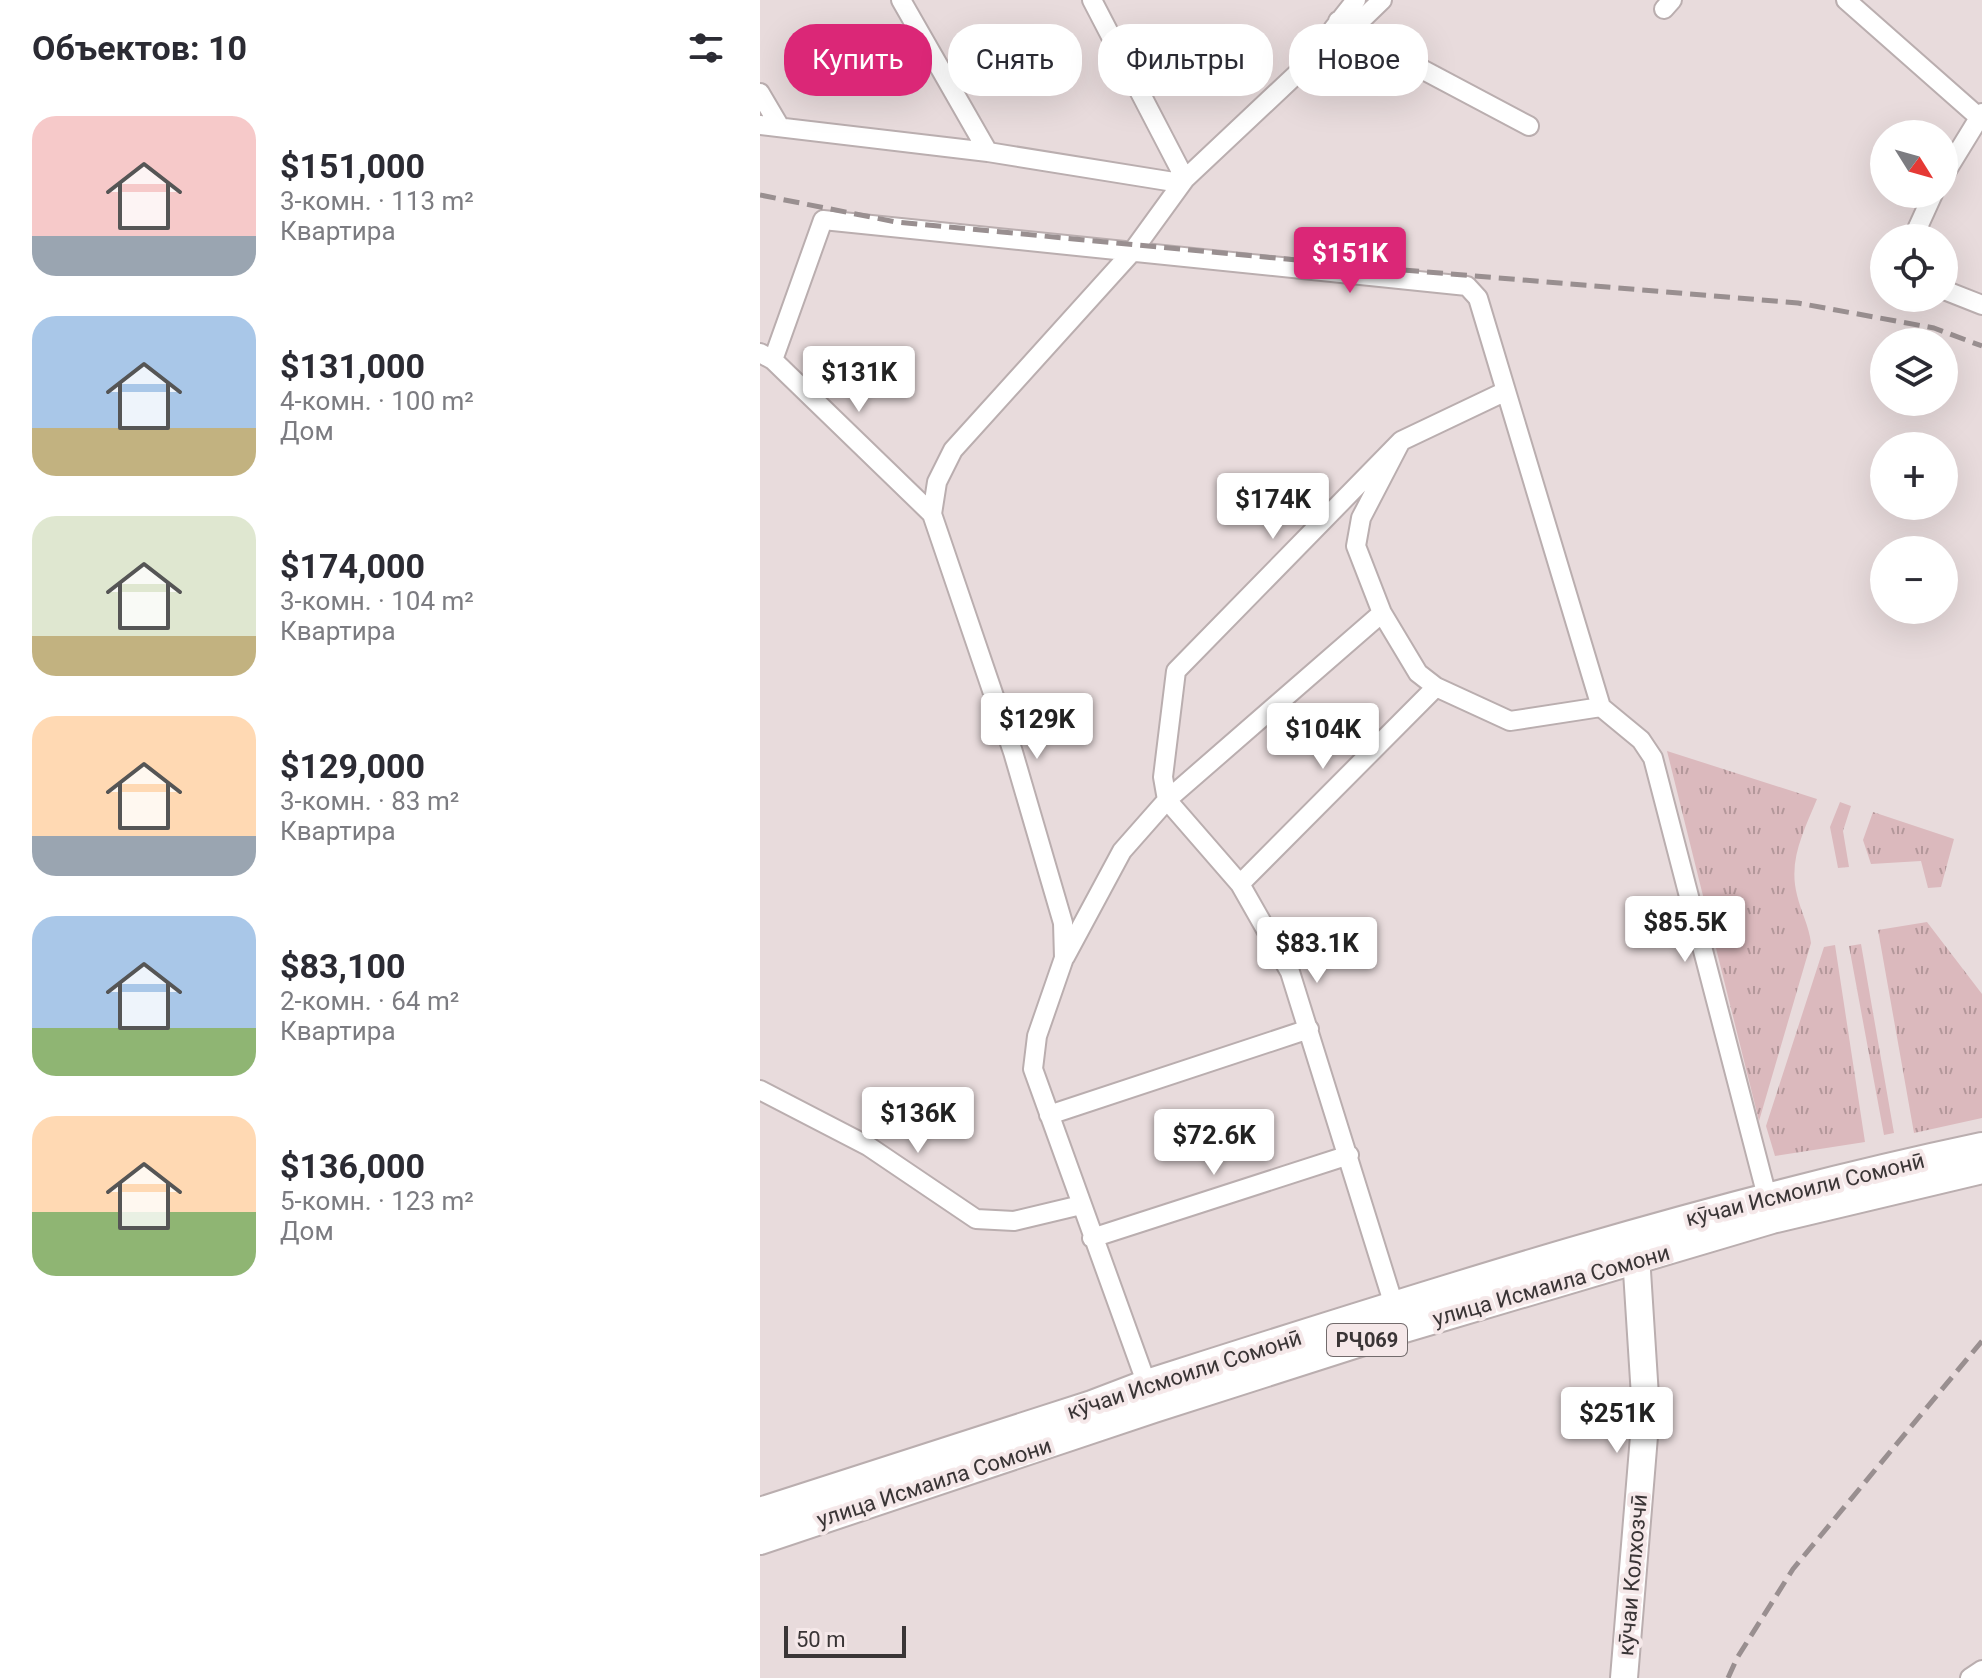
<!DOCTYPE html>
<html lang="ru">
<head>
<meta charset="utf-8">
<style>
	:root { --surface:#fff; --page:#f7f7f7; --text:#2b2b33; --muted:#7c7c81; --accent:#db2777 }
	body { margin:0; font-family:Roboto,sans-serif; background:var(--page); color:var(--text); height:100vh; display:flex; flex-direction:column; font-size:30px; white-space:nowrap }
	* { box-sizing:border-box; margin:0 }
	p { font-size:26px; color:var(--muted) }
	.icon { flex:none; width:44px; height:44px; fill:none; stroke:currentColor; stroke-width:2; stroke-linecap:round; stroke-linejoin:round }
	.map { position:relative; flex:1; overflow:hidden }
	.side { display:flex; flex-direction:column; background:var(--surface); width:760px }
	.side>* { flex:none }
	.hud { position:absolute; left:24px; top:24px; width:760px; height:72px; display:flex; gap:16px }
	.needle { width:52px; rotate:127deg }
	.controls { position:absolute; left:1110px; top:120px; display:grid; gap:16px }
	.controls a { display:grid; place-items:center; width:88px; height:88px; border-radius:50%; background:var(--surface); box-shadow:0 8px 32px #0002; font-size:40px }
	.scale { position:absolute; left:24px; bottom:20px; width:122px; box-sizing:border-box; padding-left:8px; border:4px solid #3a3536; border-top:0; font-size:22px; line-height:28px; white-space:nowrap; color:#3a3536; -webkit-text-stroke:6px #f5e8e9; paint-order:stroke }
	.price { position:absolute; translate:-50% -68px; padding:0 18px; border-radius:8px; background:#fff; color:#222; font-size:26px; line-height:52px; filter:drop-shadow(0 2px 4px #0008) }
	.price::after { content:''; position:absolute; left:50%; top:48px; width:24px; height:18px; margin-left:-12px; background:inherit; clip-path:polygon(0 0,100% 0,50% 100%) }
	.price.current { background:var(--accent); color:#fff }
	ul { padding:0; list-style:none }
	li { display:flex; align-items:center; gap:24px; height:200px; padding:0 32px }
	li span { display:grid; place-items:center; flex:none; width:224px; height:160px; border-radius:24px; color:#555 }
	li>.icon { margin-inline-start:auto }
	span .icon { width:96px; height:96px; fill:#fffc; stroke-width:1 }
	li b { font-size:34px }
	h2 { display:flex; justify-content:space-between; align-items:center; height:96px; padding:0 32px; font-size:34px }
	.tag { padding:0 28px; border-radius:32px; background:var(--surface); box-shadow:0 8px 32px #0002; font-size:28px; line-height:72px }
	.tag.current { background:var(--accent); color:#fff }
	main { display:flex; flex:1; min-height:0 }
	.map>svg:first-child { display:block }
	.grass { fill:url(#grass-tufts) }
	.lines { fill:none; stroke-linecap:round; stroke-linejoin:round }
	.minor-casing { stroke:#baaeaf; stroke-width:22 }
	.secondary-casing { stroke:#baaeaf; stroke-width:30 }
	.primary-casing { stroke:#baaeaf; stroke-width:32 }
	.minor { stroke:#fff; stroke-width:18 }
	.secondary { stroke:#fff; stroke-width:26 }
	.primary { stroke:#fff; stroke-width:28 }
	.rail { stroke:#998f90; stroke-width:5; stroke-dasharray:16 8; stroke-linecap:butt }
	.labels { text-anchor:middle; stroke-width:8; stroke-linejoin:round; paint-order:stroke }
	.shield { fill:#f5e8e9; stroke:#726b6c; stroke-width:2 }
	.shield-label { font-size:20px; font-weight:bold; fill:#3a3536 }
	.street-label { font-size:22px; fill:#3a3536; stroke:#f5e8e9 }
</style>
</head>
<body>
<main>
<section class="side">
<h2>Объектов: 10<svg class="icon" aria-label="filters" viewBox="0 0 24 24"><path d="M4 7h16M4 17h16"/><circle cx="9" cy="7" r="2"/><circle cx="15" cy="17" r="2"/></svg></h2>
<ul>
<li><span style="background:linear-gradient(#f6c9c9 75%,#9aa5b1 0)"><svg class="icon" aria-label="home" viewBox="0 0 24 24"><path d="M3 11l9-7 9 7M6 9v11h12V9"/></svg></span><div><b>$151,000</b><p>3-комн. · 113 m²</p><p>Квартира</p></div></li>
<li><span style="background:linear-gradient(#a9c7e8 70%,#c2b280 0)"><svg class="icon" aria-label="home" viewBox="0 0 24 24"><path d="M3 11l9-7 9 7M6 9v11h12V9"/></svg></span><div><b>$131,000</b><p>4-комн. · 100 m²</p><p>Дом</p></div></li>
<li><span style="background:linear-gradient(#dfe7d0 75%,#c2b280 0)"><svg class="icon" aria-label="home" viewBox="0 0 24 24"><path d="M3 11l9-7 9 7M6 9v11h12V9"/></svg></span><div><b>$174,000</b><p>3-комн. · 104 m²</p><p>Квартира</p></div></li>
<li><span style="background:linear-gradient(#ffd9b3 75%,#9aa5b1 0)"><svg class="icon" aria-label="home" viewBox="0 0 24 24"><path d="M3 11l9-7 9 7M6 9v11h12V9"/></svg></span><div><b>$129,000</b><p>3-комн. · 83 m²</p><p>Квартира</p></div></li>
<li><span style="background:linear-gradient(#a9c7e8 70%,#8fb573 0)"><svg class="icon" aria-label="home" viewBox="0 0 24 24"><path d="M3 11l9-7 9 7M6 9v11h12V9"/></svg></span><div><b>$83,100</b><p>2-комн. · 64 m²</p><p>Квартира</p></div></li>
<li><span style="background:linear-gradient(#ffd9b3 60%,#8fb573 0)"><svg class="icon" aria-label="home" viewBox="0 0 24 24"><path d="M3 11l9-7 9 7M6 9v11h12V9"/></svg></span><div><b>$136,000</b><p>5-комн. · 123 m²</p><p>Дом</p></div></li>
</ul>
</section>
<div class="map">
<svg width="1222" height="1678" viewBox="0 0 1222 1678">
	<defs>
		<pattern id="grass-tufts" width="24" height="20" patternUnits="userSpaceOnUse" patternTransform="scale(2)"><rect width="24" height="20" fill="#dbb9bd"/><path d="M3 7l-1-3M5 7V3M7 7l1-3M15 17l-1-3M17 17v-4M19 17l1-3" fill="none" stroke="#b3979a"/></pattern>
	</defs>
	<rect width="100%" height="100%" fill="#e8dbdc"/>
	<path class="grass" d="M 907,751 L 1057,799 C 1044,831 1028,860 1037,895 C 1041,912 1049,926 1051,943 L 999,1121 Z
		M 1080,802 L 1091,806 L 1083,831 L 1089,867 L 1078,868 L 1070,827 Z
		M 1113,812 L 1194,839 L 1181,887 L 1168,888 L 1161,861 L 1111,864 L 1103,840 Z
		M 1167,922 L 1222,994 L 1222,1118 L 1154,1133 L 1118,930 Z
		M 1101,944 L 1134,1133 L 1124,1135 L 1089,946 Z
		M 1075,945 L 1105,1142 L 1015,1156 L 1006,1126 L 1064,947 Z"/>
	<g class="lines">
		<defs>
			<path id="minor" d="M 141,0 L 228,152
				M 332,0 L 425,179 L 372,252 L 193,450 L 177,482 L 172,514 L 253,752 L 303,923 L 304,958 L 277,1036 L 273,1069 L 390,1393
				M 1086,0 L 1222,120
				M 904,9 L 912,0
				M 578,21 L 590,31 L 769,126
				M 573,29 L 596,0
				M 0,93 L 20,127
				M 0,125 L 228,152 L 414,182 L 425,179 L 559,53 L 590,31 L 622,0
				M 1184,175 L 1222,113
				M 1153,238 L 1173,194
				M 1184,290 L 1222,305
				M 0,353 L 13,360 L 172,514
				M 13,360 L 63,220 L 707,286 L 718,298 L 841,707 L 881,740 L 893,758 L 1010,1208
				M 744,392 L 641,441 L 601,518 L 596,546 L 622,613 L 658,673 L 676,687 L 750,721 L 841,707
				M 480,884 L 676,687
				M 305,957 L 362,851 L 407,800 L 622,613
				M 0,1090 L 108,1146 L 216,1219 L 254,1221 L 321,1205
				M 289,1115 L 549,1029
				M 332,1238 L 589,1155
				M 637,1315 L 530,972 L 480,884 L 407,800 L 403,777 L 416,671 L 641,441
				M 1210,1678 L 1222,1670"/>
			<path id="secondary" d="M 864,1678 L 886,1412 L 875,1240"/>
			<path id="primary" d="M 0,1512 L 332,1405 L 387,1384 C 663,1296 938,1207 1222,1147
				M 0,1540 L 394,1408 L 641,1329 L 1012,1219 L 1222,1169"/>
		</defs>
		<use href="#minor" class="minor-casing"/>
		<use href="#secondary" class="secondary-casing"/>
		<use href="#primary" class="primary-casing"/>
		<use href="#minor" class="minor"/>
		<use href="#secondary" class="secondary"/>
		<use href="#primary" class="primary"/>
		<path class="rail" d="M 0,195 L 136,222 L 620,268 L 1038,303 L 1174,328 L 1222,346
			M 968,1678 L 977,1658 L 1033,1569 L 1222,1341"/>
	</g>
	<g class="labels">
		<rect class="shield" x="567" y="1324" width="80" height="32" rx="6"/>
		<g class="shield-label">
			<text x="607" y="1347">РҶ069</text>
		</g>
		<g class="street-label">
			<text transform="translate(1045 1189) rotate(-14)" y="8">кӯчаи Исмоили Сомонӣ</text>
			<text transform="translate(791 1285) rotate(-16)" y="8">улица Исмаила Сомони</text>
			<text transform="translate(424 1374) rotate(-18)" y="8">кӯчаи Исмоили Сомонӣ</text>
			<text transform="translate(174 1482) rotate(-18)" y="8">улица Исмаила Сомони</text>
			<text transform="translate(872 1575) rotate(-85)" y="8">кӯчаи Колхозчӣ</text>
		</g>
	</g>
</svg>
<div class="controls">
<a><svg class="needle" viewBox="-14 -14 28 28"><path d="M0-13l5 13h-10z" fill="#e53935"/><path d="M0 13l5-13h-10z" fill="#7c7c81"/></svg></a>
<a><svg class="icon" aria-label="locate" viewBox="0 0 24 24"><circle cx="12" cy="12" r="6"/><path d="M12 2v4M12 18v4M2 12h4M18 12h4"/></svg></a>
<a><svg class="icon" aria-label="layers" viewBox="0 0 24 24"><path d="M12 4l9 5-9 5-9-5zM3 14l9 5 9-5"/></svg></a>
<a>+</a>
<a>−</a>
</div>
<div class="scale">50 m</div>
<b class="price current" style="left:590px;top:295px">$151K</b>
<b class="price" style="left:99px;top:414px">$131K</b>
<b class="price" style="left:513px;top:541px">$174K</b>
<b class="price" style="left:277px;top:761px">$129K</b>
<b class="price" style="left:563px;top:771px">$104K</b>
<b class="price" style="left:925px;top:964px">$85.5K</b>
<b class="price" style="left:557px;top:985px">$83.1K</b>
<b class="price" style="left:158px;top:1155px">$136K</b>
<b class="price" style="left:454px;top:1177px">$72.6K</b>
<b class="price" style="left:857px;top:1455px">$251K</b>
<div class="hud">
<a class="tag current">Купить</a>
<a class="tag">Снять</a>
<a class="tag">Фильтры</a>
<a class="tag">Новое</a>
</div>
</div>
</main>
</body>
</html>
